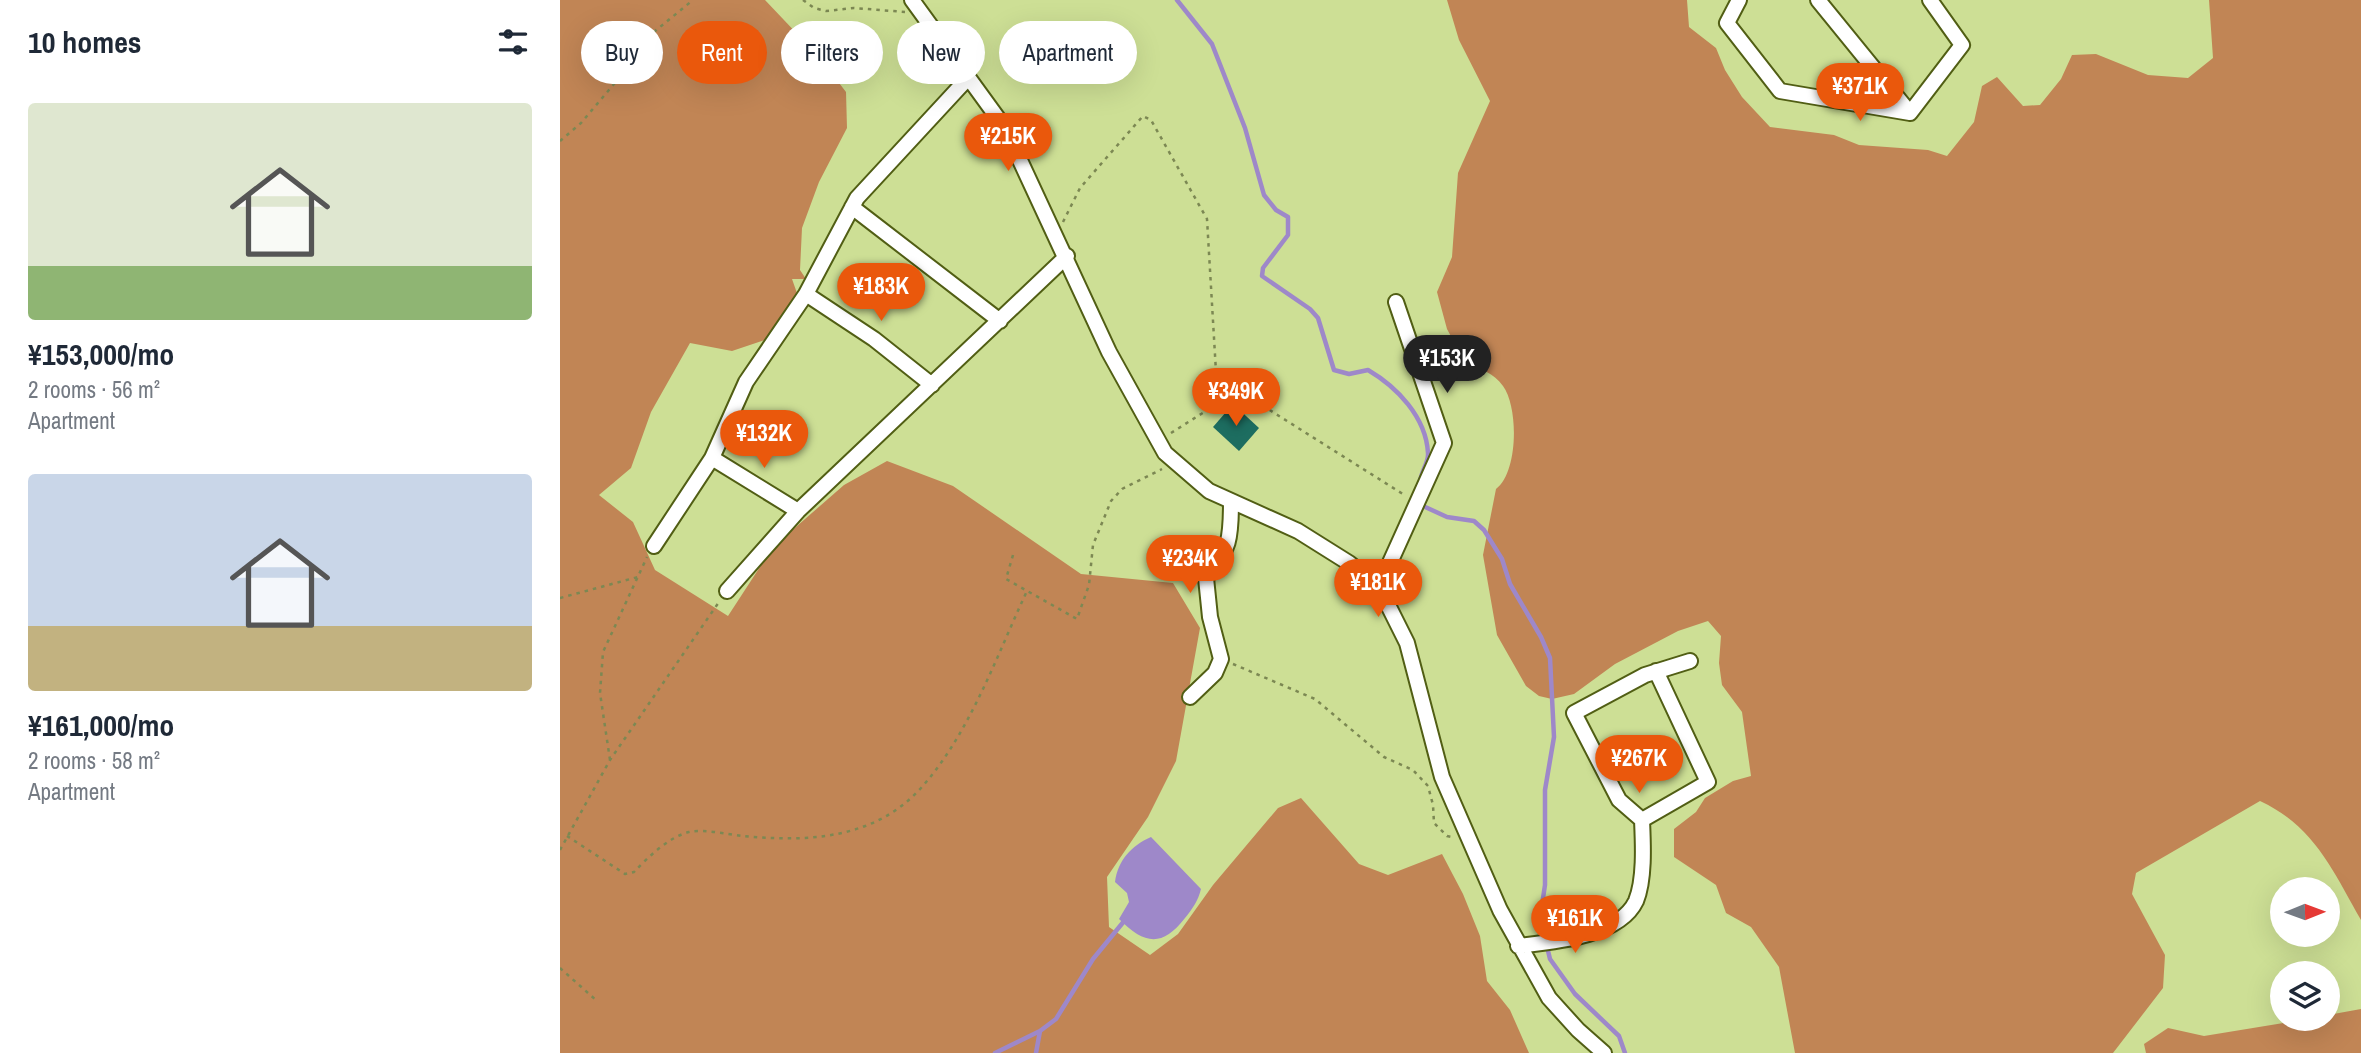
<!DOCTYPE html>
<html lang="en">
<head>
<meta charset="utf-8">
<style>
	:root { --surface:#fff; --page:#f2f2f3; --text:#1f2937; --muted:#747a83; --accent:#ea580c }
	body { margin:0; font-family:"Archivo Narrow",sans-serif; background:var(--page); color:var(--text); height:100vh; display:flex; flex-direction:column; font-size:26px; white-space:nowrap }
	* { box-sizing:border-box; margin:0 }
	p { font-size:23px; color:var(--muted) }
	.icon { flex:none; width:38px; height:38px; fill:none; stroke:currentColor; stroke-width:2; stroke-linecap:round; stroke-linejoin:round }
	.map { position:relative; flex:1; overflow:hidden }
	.side { display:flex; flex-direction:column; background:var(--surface); width:560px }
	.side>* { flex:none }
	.guide { position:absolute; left:21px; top:21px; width:665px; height:63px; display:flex; gap:14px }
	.needle { width:46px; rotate:89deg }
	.fabs { position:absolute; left:1710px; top:877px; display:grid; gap:14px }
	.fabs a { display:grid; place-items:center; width:70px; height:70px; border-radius:50%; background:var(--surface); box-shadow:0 7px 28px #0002; font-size:35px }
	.price { position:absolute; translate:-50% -60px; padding:0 16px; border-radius:24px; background:var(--accent); color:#fff; font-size:23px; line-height:46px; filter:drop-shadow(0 2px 4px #0008) }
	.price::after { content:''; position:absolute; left:50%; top:42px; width:21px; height:16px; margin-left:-10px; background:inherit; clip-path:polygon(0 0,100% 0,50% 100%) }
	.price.on { background:#222; color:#fff }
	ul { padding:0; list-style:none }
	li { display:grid; align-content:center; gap:14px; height:371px; padding:0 28px }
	li span { display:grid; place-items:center; height:217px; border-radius:7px; color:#555 }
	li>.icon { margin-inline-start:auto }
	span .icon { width:126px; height:126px; fill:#fffc; stroke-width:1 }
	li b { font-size:30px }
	h2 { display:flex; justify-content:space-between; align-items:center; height:84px; padding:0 28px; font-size:30px }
	.pill { padding:0 24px; border-radius:32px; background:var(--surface); box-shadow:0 7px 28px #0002; font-size:24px; line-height:63px }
	.pill.on { background:var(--accent); color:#fff }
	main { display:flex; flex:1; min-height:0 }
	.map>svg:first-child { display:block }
	.forest { fill:#c18555 }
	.water { fill:#9e88c9 }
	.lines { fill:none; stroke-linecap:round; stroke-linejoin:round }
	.stream { stroke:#9e88c9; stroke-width:4.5 }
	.building { fill:#1d6d60 }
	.street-casing { stroke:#515e14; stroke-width:18 }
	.path { stroke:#7c8853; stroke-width:2.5; stroke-dasharray:3.5 5; stroke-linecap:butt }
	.street { stroke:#fff; stroke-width:14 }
</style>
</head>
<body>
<main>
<section class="side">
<h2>10 homes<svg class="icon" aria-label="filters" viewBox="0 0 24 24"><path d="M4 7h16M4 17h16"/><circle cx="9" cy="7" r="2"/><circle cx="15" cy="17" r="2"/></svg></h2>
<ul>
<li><span style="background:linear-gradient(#dfe7d0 75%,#8fb573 0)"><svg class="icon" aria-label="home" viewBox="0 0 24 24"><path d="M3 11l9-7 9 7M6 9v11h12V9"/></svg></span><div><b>¥153,000/mo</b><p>2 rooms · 56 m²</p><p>Apartment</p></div></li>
<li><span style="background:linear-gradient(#c9d6e8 70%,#c2b280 0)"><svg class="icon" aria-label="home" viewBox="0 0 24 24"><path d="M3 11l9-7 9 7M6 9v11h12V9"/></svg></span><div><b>¥161,000/mo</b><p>2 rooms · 58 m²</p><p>Apartment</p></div></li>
</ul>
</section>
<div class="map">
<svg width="1801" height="1053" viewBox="0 0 1801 1053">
	<rect width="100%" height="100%" fill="#cddf95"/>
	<path class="forest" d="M 0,0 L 205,0 L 260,58 L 286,92 L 287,128 L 259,182 L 242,228 L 240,270 L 246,279 L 232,279 L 238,296 L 208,339 L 172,351 L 130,343 L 91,412 L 71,468 L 39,495 L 73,522 L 95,570 L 168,616 L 213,547 L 284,485 L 327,461 L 393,486 L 521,574 L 613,583 L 640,628 L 616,761 L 588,817 L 547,877 L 549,927 L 590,955 L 618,934 L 653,885 L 718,808 L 741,798 L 799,864 L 828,875 L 882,854 L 903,894 L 920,936 L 927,981 L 950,1010 L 969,1053 L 0,1053 Z
		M 887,0 L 1127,0 L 1129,27 L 1156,48 L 1165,70 L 1182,97 L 1210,127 L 1274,135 L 1299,145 L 1368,150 L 1387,156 L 1414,122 L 1422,86 L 1437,77 L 1463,106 L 1480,105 L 1501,79 L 1512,55 L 1536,54 L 1588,75 L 1628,78 L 1653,58 L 1649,0 L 1801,0 L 1801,920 C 1773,871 1754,826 1700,801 L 1576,873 L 1572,894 L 1605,955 L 1603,988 L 1553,1053 L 1235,1053 L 1219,967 L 1191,927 L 1166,913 L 1156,885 L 1114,857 L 1114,829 L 1136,812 L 1145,798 L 1173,781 L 1191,776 L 1182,712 L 1162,685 L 1159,663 L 1161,636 L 1148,621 L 1118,631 L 1055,664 L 1014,694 L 992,699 L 979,696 L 966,686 L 937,635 L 923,555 L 936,489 C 958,473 959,408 943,386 C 934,373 920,368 906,364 L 887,329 L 877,292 L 892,257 L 898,173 L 930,101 L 899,40 Z
		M 1801,1009 L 1801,1053 L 1586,1053 L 1584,1044 L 1608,1028 L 1644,1036 L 1747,1019 L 1768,1018 L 1768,1015 Z"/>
	<path class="water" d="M 591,837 L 641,889 C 638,901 633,908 625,918 C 602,948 584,944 559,919 L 569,902 L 567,893 L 555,882 C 558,860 571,846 591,837 Z"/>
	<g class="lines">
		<path class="stream" d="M 617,0 L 652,44 L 685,128 L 704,195 L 716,210 L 728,217 L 728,235 L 703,268 L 702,276 L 750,309 L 758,318 L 774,370 L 789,374 L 808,370 C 837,387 866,417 868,453 C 869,464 859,473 860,485
			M 863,500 L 863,506 L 887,517 L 914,521 L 924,530 L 942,559 L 950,584 L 981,637 L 990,658 L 994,737 L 985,790 L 985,885 L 980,918 L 990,959 L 1015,994 L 1059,1036 L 1065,1053
			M 435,1053 L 480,1031
			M 476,1053 L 480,1031 L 496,1019 L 533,959 L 565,920"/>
	</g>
	<path class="building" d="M 673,404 L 699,428 L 679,451 L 653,427 Z"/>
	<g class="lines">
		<defs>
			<path id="street" d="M 352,0 L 445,128 L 549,352 L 605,453 L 649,491 L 738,531 L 789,563 L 819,587 L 847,643 L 882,777 L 940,910 L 989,998 L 1018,1030 L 1044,1053
				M 1179,0 L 1167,23 L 1220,91 L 1350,113 L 1402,45 L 1370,0
				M 1258,0 L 1350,113
				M 292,207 L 440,321
				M 246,294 L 314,339 L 372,385
				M 152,458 L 238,511
				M 94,546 L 152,458 L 186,382 L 246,294 L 297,198 L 408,78
				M 819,587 L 884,443 L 836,302
				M 167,591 L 238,511 L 507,256
				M 630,697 L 655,673 L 661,659 L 650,617 L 646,578 C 670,550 671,538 671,502
				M 1082,820 L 1148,782 L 1096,671
				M 958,946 C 992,942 1059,937 1076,901 C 1085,879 1083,843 1082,820 L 1059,800 L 1014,713 L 1085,675 L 1130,661"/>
		</defs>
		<use href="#street" class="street-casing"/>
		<path class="path" d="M 243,0 L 254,8 L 266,11 L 294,8 L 345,12
			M 0,141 L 21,123 L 65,71 L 89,36 L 133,0
			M 503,222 L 520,188 L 583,116 L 591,120 L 647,219 L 656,372 L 662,380 L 846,496
			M 611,433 L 660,402 L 668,385
			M 453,555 L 446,579 L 517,619 L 529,585 L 533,545 L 551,501 L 562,489 L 602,469
			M 0,598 L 78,577
			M 673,664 L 755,699 L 824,757 L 853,770 L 868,786 L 873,805 L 874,823 L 887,836 L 892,837
			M 50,760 L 40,693 L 43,652 L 87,557
			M 7,836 L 65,874 L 74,872 C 88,857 109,837 129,832 C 145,829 166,834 183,836 C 246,842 314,840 361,788 C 410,733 436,657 467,591
			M 0,850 L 50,760 L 159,602
			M 0,968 L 37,1001"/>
		<use href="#street" class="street"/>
	</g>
</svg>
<div class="fabs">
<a><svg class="needle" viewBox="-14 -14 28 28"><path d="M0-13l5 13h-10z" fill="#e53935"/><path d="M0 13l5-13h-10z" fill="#747a83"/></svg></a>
<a><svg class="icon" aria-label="layers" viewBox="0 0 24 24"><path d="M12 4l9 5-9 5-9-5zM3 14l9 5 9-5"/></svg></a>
</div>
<b class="price" style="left:1300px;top:123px">¥371K</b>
<b class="price" style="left:448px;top:173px">¥215K</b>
<b class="price" style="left:321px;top:323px">¥183K</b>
<b class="price on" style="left:887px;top:395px">¥153K</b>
<b class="price" style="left:676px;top:428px">¥349K</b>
<b class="price" style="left:204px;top:470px">¥132K</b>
<b class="price" style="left:630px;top:595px">¥234K</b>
<b class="price" style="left:818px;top:619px">¥181K</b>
<b class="price" style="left:1079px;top:795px">¥267K</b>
<b class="price" style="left:1015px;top:955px">¥161K</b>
<div class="guide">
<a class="pill">Buy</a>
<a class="pill on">Rent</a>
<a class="pill">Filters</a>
<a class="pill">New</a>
<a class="pill">Apartment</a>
</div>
</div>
</main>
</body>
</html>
